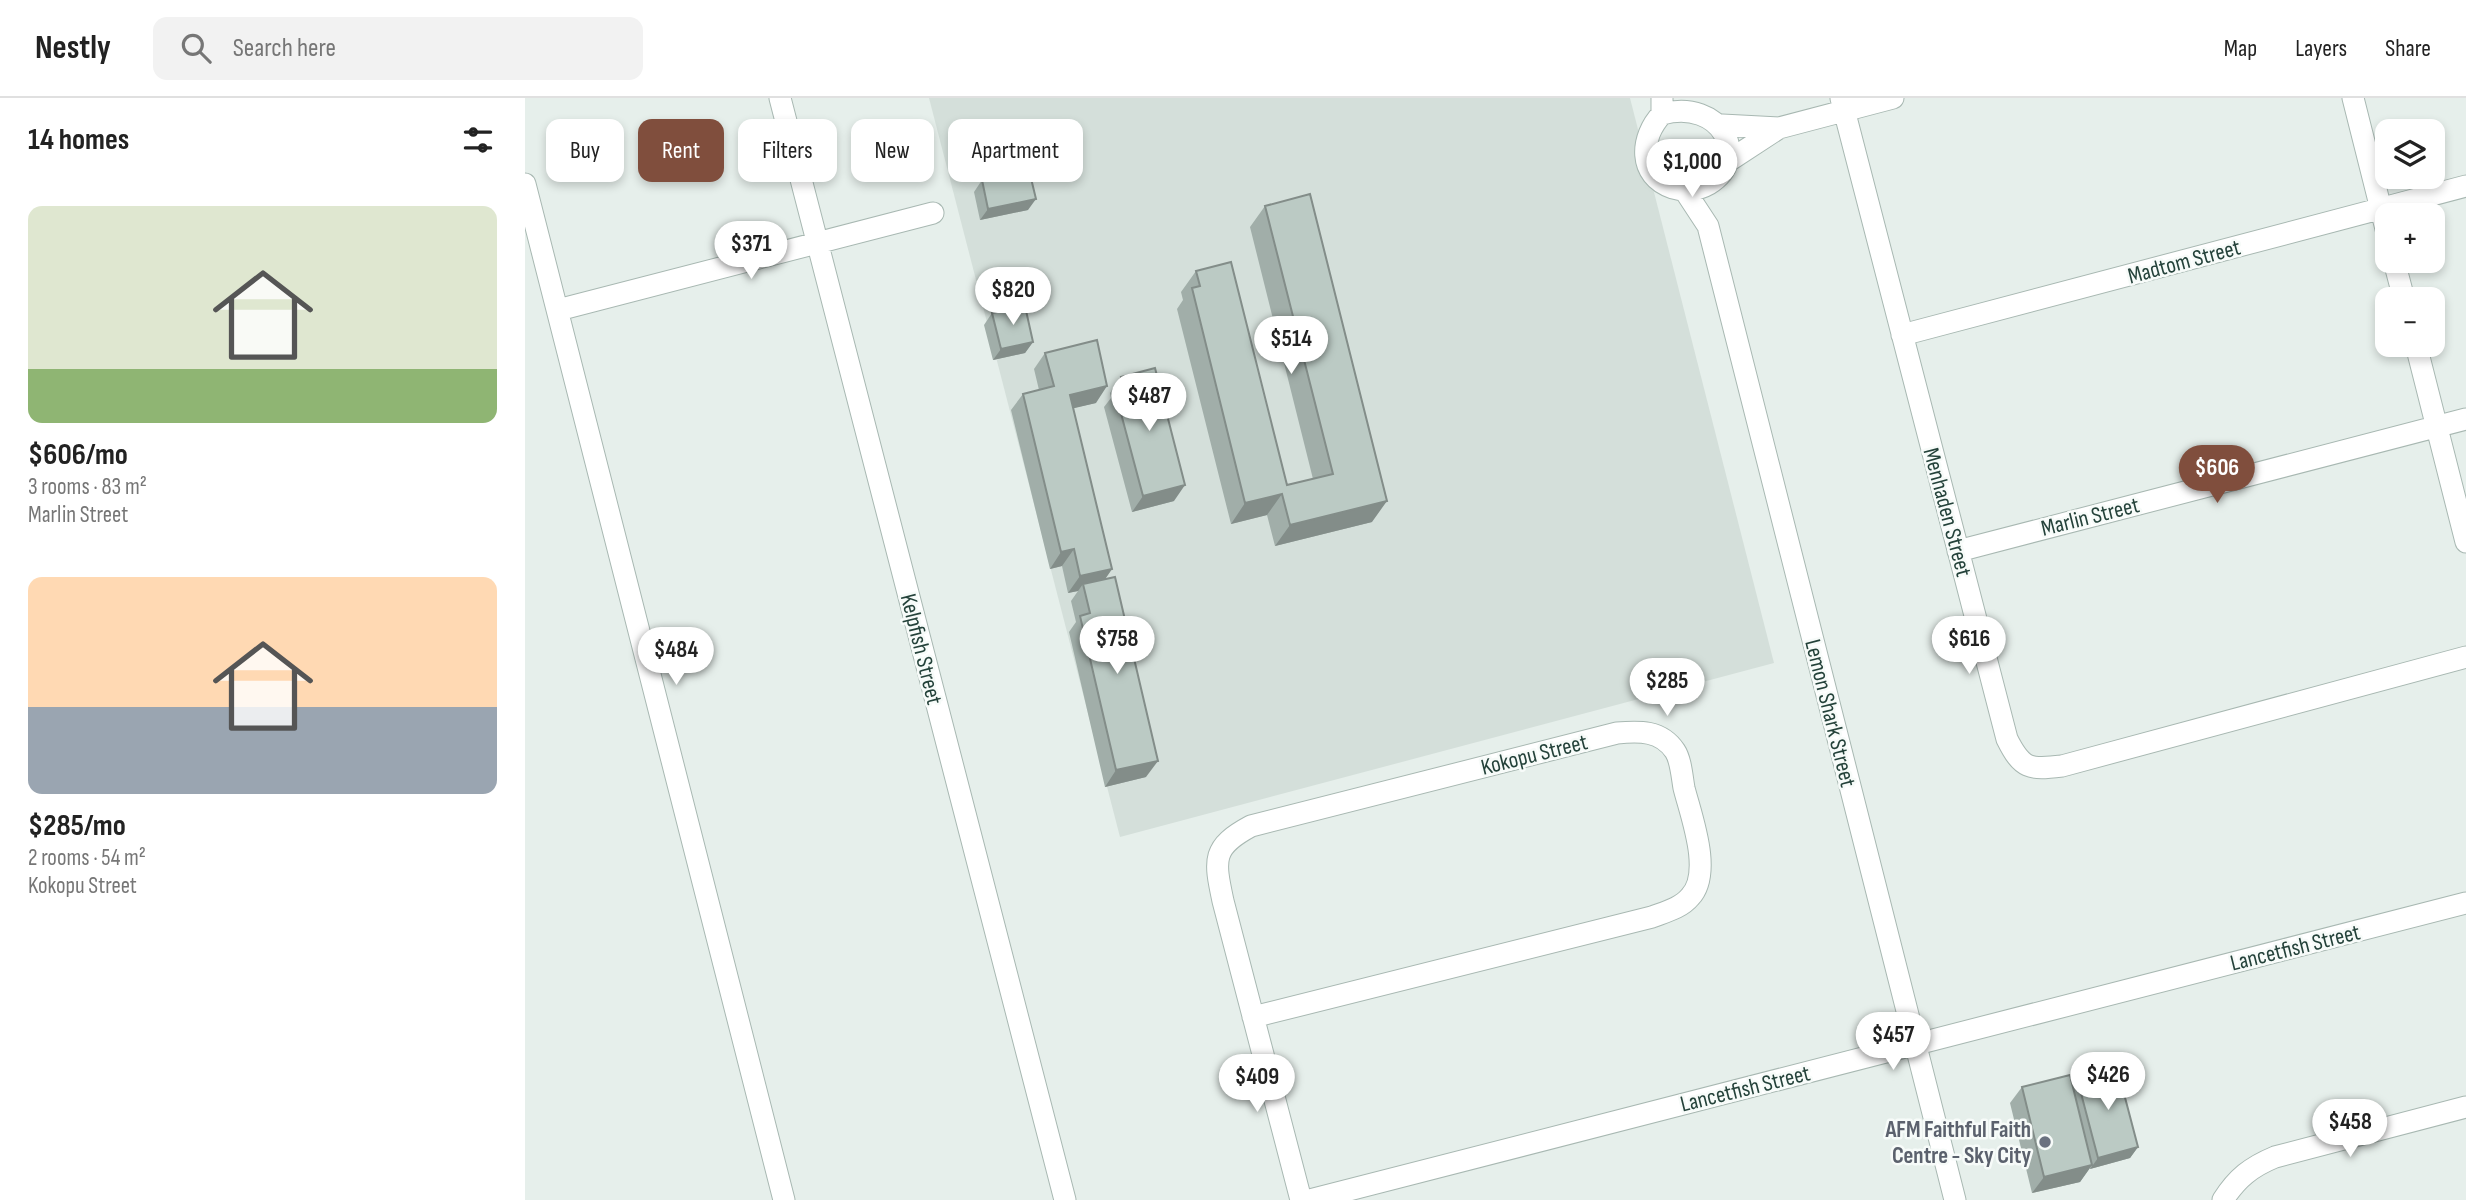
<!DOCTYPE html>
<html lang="en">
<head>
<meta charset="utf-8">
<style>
	:root { --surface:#fff; --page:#f2f2f2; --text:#222; --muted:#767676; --line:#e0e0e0; --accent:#804e3d }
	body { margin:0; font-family:"Sofia Sans Condensed",sans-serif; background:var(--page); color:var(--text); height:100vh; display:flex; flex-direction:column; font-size:26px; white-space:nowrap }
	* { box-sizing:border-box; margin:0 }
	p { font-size:23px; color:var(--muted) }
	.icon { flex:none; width:38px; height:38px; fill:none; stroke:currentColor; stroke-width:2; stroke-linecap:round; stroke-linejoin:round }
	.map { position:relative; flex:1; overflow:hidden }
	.sheet { display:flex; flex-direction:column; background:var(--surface); width:525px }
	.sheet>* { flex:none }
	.top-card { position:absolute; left:21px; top:21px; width:665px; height:63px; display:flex; gap:14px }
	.fabs { position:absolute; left:1850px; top:21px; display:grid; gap:14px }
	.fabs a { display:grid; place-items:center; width:70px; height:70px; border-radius:14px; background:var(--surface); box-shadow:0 4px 10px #0003; font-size:35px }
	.price { position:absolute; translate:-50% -60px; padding:0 16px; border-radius:24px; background:#fff; color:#222; font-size:23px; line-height:46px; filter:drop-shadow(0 2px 4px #0008) }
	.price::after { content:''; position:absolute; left:50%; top:42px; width:21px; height:16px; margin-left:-10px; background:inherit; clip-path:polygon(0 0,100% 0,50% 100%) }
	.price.current { background:var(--accent); color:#fff }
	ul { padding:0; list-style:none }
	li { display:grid; align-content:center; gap:14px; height:371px; padding:0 28px }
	li span { display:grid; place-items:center; height:217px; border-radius:14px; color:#555 }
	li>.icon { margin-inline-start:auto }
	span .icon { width:126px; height:126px; fill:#fffc; stroke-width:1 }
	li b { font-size:30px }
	h2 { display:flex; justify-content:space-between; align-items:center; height:84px; padding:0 28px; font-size:30px }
	.chip { padding:0 24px; border-radius:14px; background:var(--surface); box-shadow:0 4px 10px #0003; font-size:24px; line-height:63px }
	.chip.current { background:var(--accent); color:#fff }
	header { display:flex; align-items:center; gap:42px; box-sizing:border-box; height:98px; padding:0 35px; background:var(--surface); border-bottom:2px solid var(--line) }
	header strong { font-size:33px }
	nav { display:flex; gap:38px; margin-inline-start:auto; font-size:24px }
	.search { width:490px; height:63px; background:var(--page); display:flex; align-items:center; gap:18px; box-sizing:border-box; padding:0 24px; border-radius:14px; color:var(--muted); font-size:26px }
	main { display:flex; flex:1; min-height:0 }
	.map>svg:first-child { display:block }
	.built { fill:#d4dfda }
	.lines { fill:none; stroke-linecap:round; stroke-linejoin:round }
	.minor-casing { stroke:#a8b8b2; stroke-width:23 }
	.minor { stroke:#fff; stroke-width:21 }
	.wall { fill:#a1aea9 }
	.shaded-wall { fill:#838d89 }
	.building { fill:#bbcac4; stroke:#838d89; stroke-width:2 }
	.worship-dot { fill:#6b7280; stroke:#f7fbf9; stroke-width:2.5 }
	.labels { text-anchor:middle; stroke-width:5; stroke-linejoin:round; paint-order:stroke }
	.street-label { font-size:23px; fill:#24423a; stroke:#f7fbf9 }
	.worship-label { font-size:23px; font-weight:bold; fill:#5b616d; stroke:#f7fbf9; text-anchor:end }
</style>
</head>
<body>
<header>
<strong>Nestly</strong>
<div class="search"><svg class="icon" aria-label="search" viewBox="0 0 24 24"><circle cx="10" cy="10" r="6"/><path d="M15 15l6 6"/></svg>Search here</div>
<nav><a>Map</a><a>Layers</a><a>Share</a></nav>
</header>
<main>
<section class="sheet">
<h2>14 homes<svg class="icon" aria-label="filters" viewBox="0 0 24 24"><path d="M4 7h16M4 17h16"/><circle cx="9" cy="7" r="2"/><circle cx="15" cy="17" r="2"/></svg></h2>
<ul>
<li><span style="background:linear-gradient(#dfe7d0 75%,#8fb573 0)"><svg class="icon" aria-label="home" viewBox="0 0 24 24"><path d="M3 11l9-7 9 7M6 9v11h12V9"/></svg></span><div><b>$606/mo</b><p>3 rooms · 83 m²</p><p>Marlin Street</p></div></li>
<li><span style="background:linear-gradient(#ffd9b3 60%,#9aa5b1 0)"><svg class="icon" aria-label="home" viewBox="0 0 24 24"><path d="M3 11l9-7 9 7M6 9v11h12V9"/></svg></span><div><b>$285/mo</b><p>2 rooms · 54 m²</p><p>Kokopu Street</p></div></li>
</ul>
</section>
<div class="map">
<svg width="1941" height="1102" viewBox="0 0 1941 1102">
	<rect width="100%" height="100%" fill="#e6efeb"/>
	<path class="built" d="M 404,0 L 1105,0 L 1249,565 L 595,739 Z"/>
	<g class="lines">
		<defs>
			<path id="minor" d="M 255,0 L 540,1102
				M 1137,0 L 1137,16 C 1115,39 1112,78 1148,90 C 1161,94 1172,93 1184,86 C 1227,60 1196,0 1137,16
				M 1316,0 L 1482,641 C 1497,671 1504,672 1537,668 L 1941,559
				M 1828,0 L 1862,135
				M 1197,27 L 1254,30
				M 1202,64 L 1254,30 L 1368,0
				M 0,86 L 259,1102
				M 1160,93 L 1183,128 L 1430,1102
				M 1869,163 L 1879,201
				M 33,212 L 408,115
				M 1377,237 L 1941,88
				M 1891,247 L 1941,444
				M 1433,453 L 1941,321
				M 728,919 L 1127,819 C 1140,814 1156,810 1165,799 C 1188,775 1166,718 1159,690 C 1157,679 1156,662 1150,653 C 1136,632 1114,633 1092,635 L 726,728 C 687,749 689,761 698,803 L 776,1102
				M 785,1102 L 1941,805
				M 1698,1102 C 1712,1080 1726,1069 1750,1059 L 1941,1009"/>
		</defs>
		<use href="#minor" class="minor-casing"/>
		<use href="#minor" class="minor"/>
	</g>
	<path class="wall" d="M 457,82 L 503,112 L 455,122 L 449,94 Z
		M 740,108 L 847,424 L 750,448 L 742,417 L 706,426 L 652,211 L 658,202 L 656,194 L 671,173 L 762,387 L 788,381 L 725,129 Z
		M 467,215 L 508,244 L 500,255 L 468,262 L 459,227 Z
		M 520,255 L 571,305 L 548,310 L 587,471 L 580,481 L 621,679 L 580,689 L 544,534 L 551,524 L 546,503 L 553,493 L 543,495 L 537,468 L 525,471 L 486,312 L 498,296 L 514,292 L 509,271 Z
		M 596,279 L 649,403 L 607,414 L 579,309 L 586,300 L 585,295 Z
		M 1552,980 L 1613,1049 L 1605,1060 L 1565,1071 L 1565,1070 L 1555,1084 L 1507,1095 L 1485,1005 L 1497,989 L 1547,986 Z"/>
	<path class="shaded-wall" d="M 511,101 L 503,112 L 455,122 L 463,111 Z
		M 508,244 L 500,255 L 468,262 L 476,251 Z
		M 582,288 L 571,305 L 533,314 L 545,297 Z
		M 660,387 L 649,403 L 607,414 L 618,398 Z
		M 757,396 L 742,417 L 706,426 L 720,405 Z
		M 862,403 L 847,424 L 750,448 L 765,427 Z
		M 549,451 L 537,468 L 525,471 L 536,454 Z
		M 587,471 L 576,487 L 558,486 L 553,493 L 543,495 L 555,478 Z
		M 633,663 L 621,679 L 580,689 L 591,672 Z
		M 1613,1049 L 1605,1060 L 1565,1071 L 1573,1060 Z
		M 1567,1067 L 1555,1084 L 1507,1095 L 1519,1079 Z"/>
	<path class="building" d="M 504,72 L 511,101 L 463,111 L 457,82 Z
		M 785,96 L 862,403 L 765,427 L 757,396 L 720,405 L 667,190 L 675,188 L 671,173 L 706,164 L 762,387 L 808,376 L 740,108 Z
		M 500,208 L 508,244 L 476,251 L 467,215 Z
		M 572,242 L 582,288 L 545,297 L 587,471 L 555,478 L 549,451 L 536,454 L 498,296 L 529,288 L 520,255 Z
		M 630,270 L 660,387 L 618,398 L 590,293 L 599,291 L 596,279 Z
		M 590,479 L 633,663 L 591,672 L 555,518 L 565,515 L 558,486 Z
		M 1592,969 L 1613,1049 L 1573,1060 L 1552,980 Z
		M 1545,977 L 1567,1067 L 1519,1079 L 1497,989 Z"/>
	<circle class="worship-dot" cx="1520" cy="1044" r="7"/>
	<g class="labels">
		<g class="street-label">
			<text transform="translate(1659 163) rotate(-15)" y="8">Madtom Street</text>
			<text transform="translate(1423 414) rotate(75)" y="8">Menhaden Street</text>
			<text transform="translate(1565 418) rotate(-14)" y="8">Marlin Street</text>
			<text transform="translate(397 551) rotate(76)" y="8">Kelpfish Street</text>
			<text transform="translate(1306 615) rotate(76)" y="8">Lemon Shark Street</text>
			<text transform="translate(1009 656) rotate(-14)" y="8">Kokopu Street</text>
			<text transform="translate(1770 849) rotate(-14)" y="8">Lancetfish Street</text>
			<text transform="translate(1220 990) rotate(-14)" y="8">Lancetfish Street</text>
		</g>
		<g class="worship-label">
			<text x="1506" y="1039">AFM Faithful Faith<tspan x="1506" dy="26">Centre - Sky City</tspan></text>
		</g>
	</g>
</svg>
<div class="fabs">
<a><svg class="icon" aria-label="layers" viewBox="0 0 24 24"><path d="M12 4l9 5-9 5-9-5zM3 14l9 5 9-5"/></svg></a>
<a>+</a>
<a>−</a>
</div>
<b class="price" style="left:1167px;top:101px">$1,000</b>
<b class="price" style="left:226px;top:183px">$371</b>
<b class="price" style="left:488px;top:229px">$820</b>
<b class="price" style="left:766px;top:278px">$514</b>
<b class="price" style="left:624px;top:335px">$487</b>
<b class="price current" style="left:1692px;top:407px">$606</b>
<b class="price" style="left:592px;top:578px">$758</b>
<b class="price" style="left:1444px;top:578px">$616</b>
<b class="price" style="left:151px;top:589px">$484</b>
<b class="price" style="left:1142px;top:620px">$285</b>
<b class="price" style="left:1368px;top:974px">$457</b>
<b class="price" style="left:1583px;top:1014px">$426</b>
<b class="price" style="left:732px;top:1016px">$409</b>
<b class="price" style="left:1825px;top:1061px">$458</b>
<div class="top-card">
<a class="chip">Buy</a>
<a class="chip current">Rent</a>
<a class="chip">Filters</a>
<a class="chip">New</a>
<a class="chip">Apartment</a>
</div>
</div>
</main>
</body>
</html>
